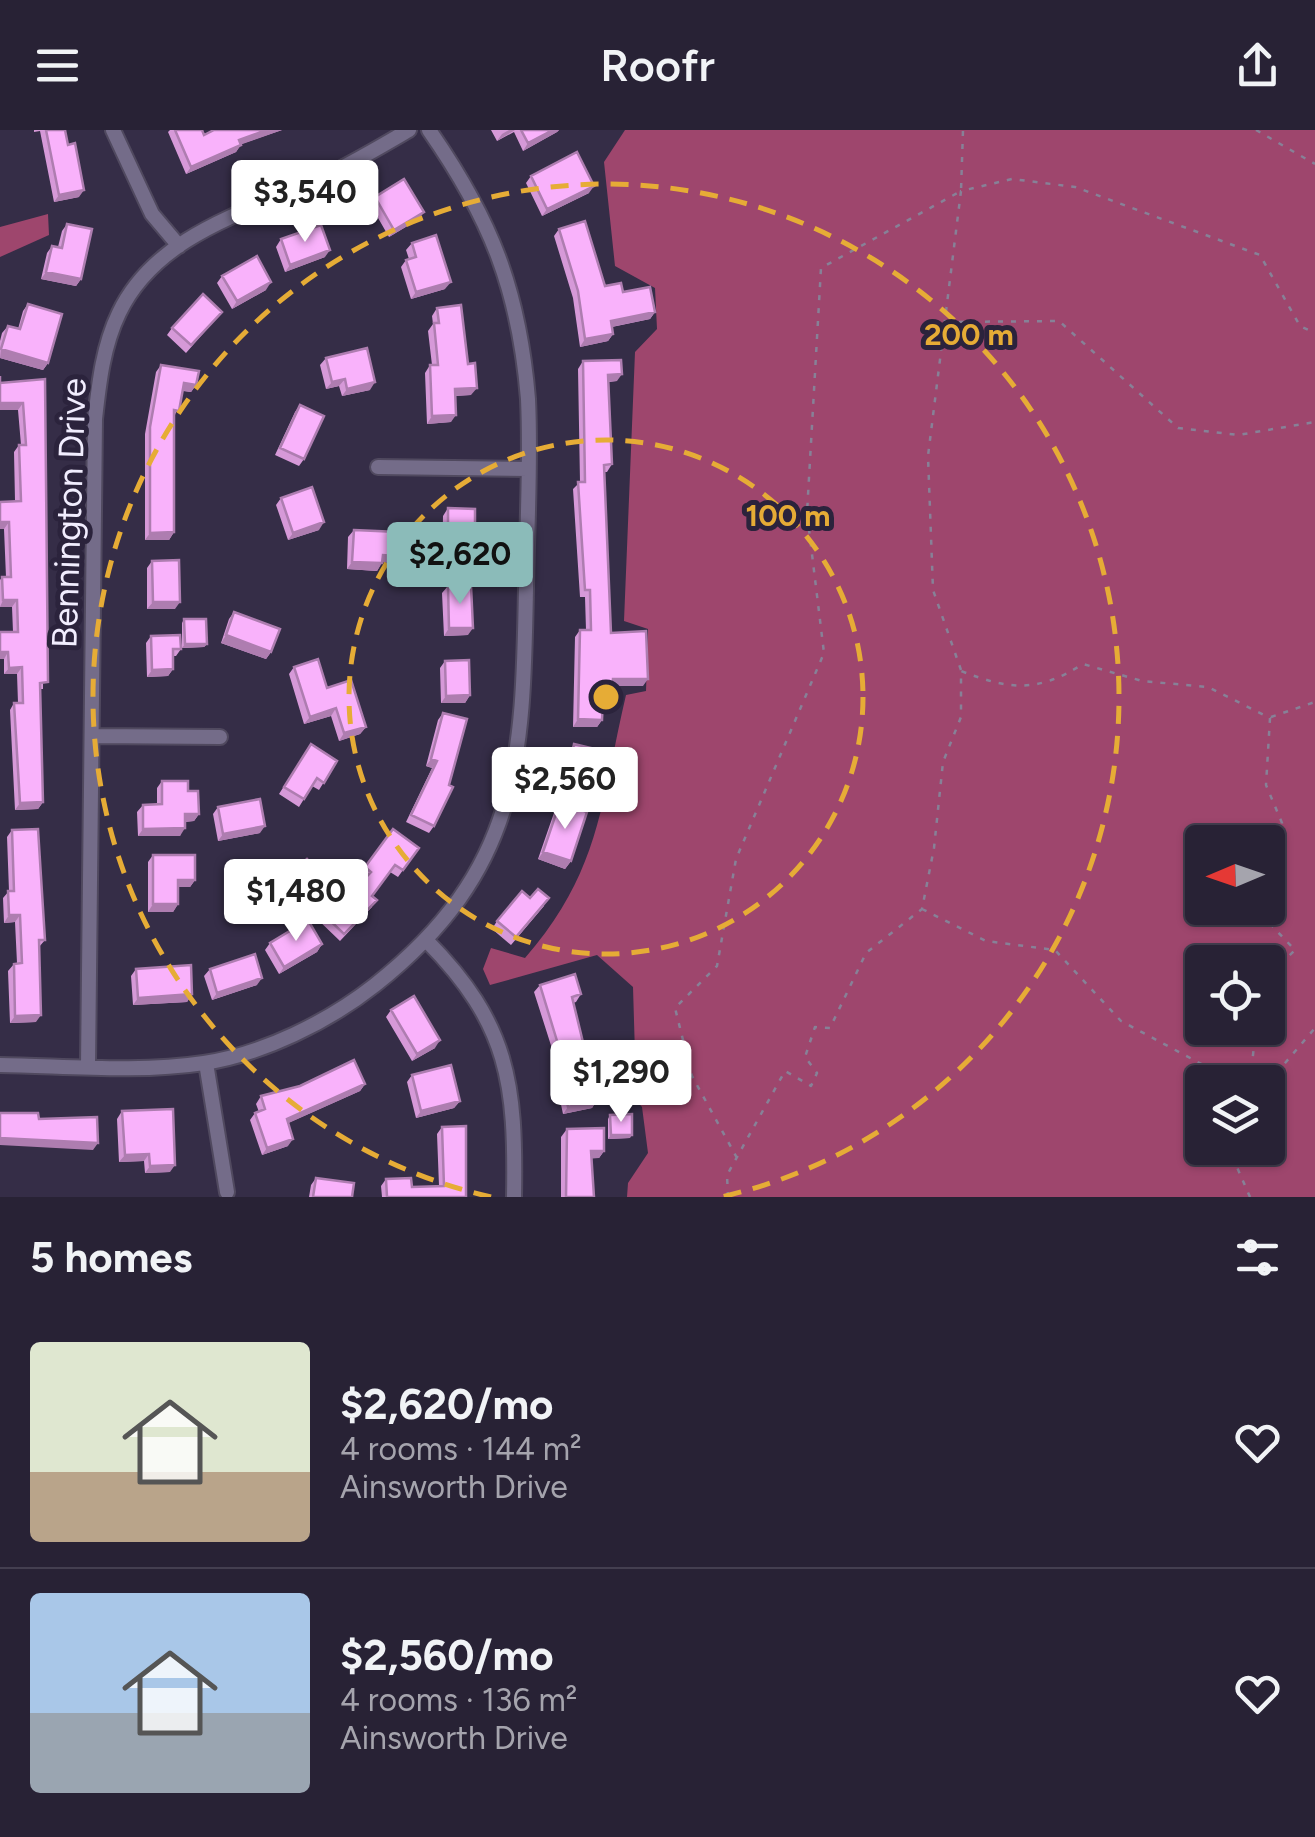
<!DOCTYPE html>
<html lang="en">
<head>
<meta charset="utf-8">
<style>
	:root { --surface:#282235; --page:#302a3d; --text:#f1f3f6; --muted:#a5a4ad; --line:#443f50; --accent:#8bbbb9 }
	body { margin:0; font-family:Figtree,sans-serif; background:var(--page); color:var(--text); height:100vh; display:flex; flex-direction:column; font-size:38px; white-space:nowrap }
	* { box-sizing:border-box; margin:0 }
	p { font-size:32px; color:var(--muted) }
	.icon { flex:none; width:55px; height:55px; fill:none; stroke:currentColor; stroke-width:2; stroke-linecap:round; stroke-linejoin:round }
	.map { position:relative; height:1067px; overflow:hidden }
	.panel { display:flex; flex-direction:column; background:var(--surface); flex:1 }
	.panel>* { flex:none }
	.needle { width:65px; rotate:268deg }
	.controls { position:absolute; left:1185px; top:695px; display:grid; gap:20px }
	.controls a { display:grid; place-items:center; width:100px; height:100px; border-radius:10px; background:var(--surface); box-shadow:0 2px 8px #0004,0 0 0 2px var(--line); font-size:50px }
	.price { position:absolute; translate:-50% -85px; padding:0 22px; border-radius:10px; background:#fff; color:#222; font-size:32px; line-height:65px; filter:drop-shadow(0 2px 5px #0008) }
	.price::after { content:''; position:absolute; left:50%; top:60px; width:30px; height:22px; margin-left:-15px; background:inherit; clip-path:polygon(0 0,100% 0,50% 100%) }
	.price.on { background:var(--accent); color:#111 }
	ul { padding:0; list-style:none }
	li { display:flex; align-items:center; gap:30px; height:250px; padding:0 30px }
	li+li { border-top:2px solid var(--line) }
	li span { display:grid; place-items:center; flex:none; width:280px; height:200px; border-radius:10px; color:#555 }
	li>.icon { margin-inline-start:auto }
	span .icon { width:120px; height:120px; fill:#fffc; stroke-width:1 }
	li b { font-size:42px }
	h2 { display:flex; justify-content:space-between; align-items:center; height:120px; padding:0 30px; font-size:42px }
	header { display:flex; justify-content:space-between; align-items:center; height:130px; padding:0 30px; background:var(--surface); font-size:45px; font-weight:600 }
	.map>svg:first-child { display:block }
	.forest { fill:#9e466d; fill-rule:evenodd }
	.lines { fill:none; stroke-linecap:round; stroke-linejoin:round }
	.minor-casing { stroke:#50495f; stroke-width:18 }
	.path { stroke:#878197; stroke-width:2.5; stroke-dasharray:5 8; stroke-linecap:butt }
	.minor { stroke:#746c89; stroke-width:14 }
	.wall { fill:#d699d8 }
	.shaded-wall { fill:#ae7db0 }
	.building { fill:#f9b2fb; stroke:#ae7db0; stroke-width:2.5 }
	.ring { fill:none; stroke:#e6ac36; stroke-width:5; stroke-dasharray:18 12 }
	.labels { text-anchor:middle; stroke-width:10; stroke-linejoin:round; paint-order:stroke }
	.street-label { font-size:35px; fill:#f1edfe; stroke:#2b233c }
	.centre { fill:#e6ac36; stroke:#2b233c; stroke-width:5 }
	.ring-label { font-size:30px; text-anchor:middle; font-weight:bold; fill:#e6ac36; stroke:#2b233c; stroke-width:10; stroke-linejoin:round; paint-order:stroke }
</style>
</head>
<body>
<header><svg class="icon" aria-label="menu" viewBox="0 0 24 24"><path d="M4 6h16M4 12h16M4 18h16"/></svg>Roofr<svg class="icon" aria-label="share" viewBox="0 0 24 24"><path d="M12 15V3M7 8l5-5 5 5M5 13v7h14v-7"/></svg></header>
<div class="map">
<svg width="1315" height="1067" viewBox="0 0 1315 1067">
	<rect width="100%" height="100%" fill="#352d47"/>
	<path class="forest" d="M 625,0 L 1315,0 L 1315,1067 L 627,1067 L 628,1053 L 648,1023 L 642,977 L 620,952 L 635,924 L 633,857 L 597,825 L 490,855 L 483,839 L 491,818 L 525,828 C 601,741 601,671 626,565 L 646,561 L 648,499 L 624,491 L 635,222 L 657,199 L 655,158 L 615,136 L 604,32 ZM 1202,712 L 1268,712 L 1268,778 L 1202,778 ZM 1202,832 L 1268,832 L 1268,898 L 1202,898 ZM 1202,952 L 1268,952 L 1268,1018 L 1202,1018 Z
		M 48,84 L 49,105 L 0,127 L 0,97 Z"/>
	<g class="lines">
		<defs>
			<path id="minor" d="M 113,0 L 152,84 L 179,116
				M 378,337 L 528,339
				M 94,606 L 220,607
				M 427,811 C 509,894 516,954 514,1067
				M 206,933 L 227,1062
				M 0,935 C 66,936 138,943 204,933 C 263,924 328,892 375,855 C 520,740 523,630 526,458 C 527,395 531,332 528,269 C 519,160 491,89 429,0
				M 88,936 L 95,289 C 99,253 103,216 119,183 C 155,107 243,83 313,52 C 345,38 378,18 409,0"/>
		</defs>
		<use href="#minor" class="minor-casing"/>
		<path class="path" d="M 1256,0 L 1315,34
			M 946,192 L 1059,191 L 1178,298 L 1238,305 L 1315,292
			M 961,540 L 933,460 L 928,326 L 961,61 L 1012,49 L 1075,57 L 1260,125 L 1300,196 L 1315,203
			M 1271,587 L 1315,572
			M 922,779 L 986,811 L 1055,820 L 1121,891 L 1235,952
			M 1250,952 L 1256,898
			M 1268,953 L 1315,898
			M 737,1028 L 692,946 L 675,878 L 717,836 L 736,729 L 824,523 L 807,383 L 821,138 L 961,61 L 963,0
			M 728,1067 L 727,1045 L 785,941 L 811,956 L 817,943 L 805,927 L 815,897 L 830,898 L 866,823 L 922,779 L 934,718 L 943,632 L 961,587 L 961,541 C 1010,560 1037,563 1083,534 L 1142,551 L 1208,557 L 1270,588 L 1266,655 L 1282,693 L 1273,797 L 1295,820 L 1268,846
			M 1250,1067 L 1236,1035 L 1258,1023 L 1259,1018"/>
		<use href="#minor" class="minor"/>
	</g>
	<path class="wall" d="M 34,0 L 65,0 L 79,67 L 54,72 L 40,1 L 34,2 Z
		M 170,0 L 202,0 L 204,5 L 214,0 L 282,0 L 241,14 L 236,22 L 186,44 L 168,2 Z
		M 491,0 L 559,0 L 557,2 L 523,21 L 514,2 L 497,11 Z
		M 531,46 L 589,63 L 542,86 L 526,53 Z
		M 375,67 L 419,89 L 389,107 L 370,74 Z
		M 67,94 L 81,149 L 76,156 L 41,149 L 47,123 L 52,116 L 58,117 L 62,101 Z
		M 559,99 L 605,156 L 623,162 L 655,182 L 650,189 L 612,197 L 613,204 L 608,211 L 580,217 L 573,168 L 554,106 Z
		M 281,109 L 325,127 L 285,142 L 276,117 Z
		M 412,113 L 445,159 L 411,169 L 401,137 L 406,130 L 409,129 L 406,120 Z
		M 222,146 L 266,160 L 232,179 L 217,153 Z
		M 28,174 L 48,233 L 43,240 L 0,228 L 0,211 L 2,203 L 8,196 L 18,199 L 23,181 Z
		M 437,178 L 471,265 L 455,266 L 451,292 L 427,294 L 425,243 L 430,235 L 432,235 L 428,201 L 433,194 L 432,186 Z
		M 222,182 L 186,223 L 167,205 L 172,198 Z
		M 326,228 L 370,260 L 342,266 L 339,256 L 326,259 L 320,235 Z
		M 583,231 L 617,251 L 609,252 L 612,334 L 607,342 L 604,342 L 611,503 L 643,556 L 613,556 L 607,575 L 602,575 L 602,590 L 597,597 L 573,597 L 575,507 L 580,500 L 586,500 L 585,467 L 580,467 L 573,359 L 580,352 L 578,239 Z
		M 161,235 L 196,255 L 191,262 L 183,261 L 174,288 L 174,402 L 169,410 L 145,410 L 145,304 L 156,242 Z
		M 45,249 L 43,559 L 40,559 L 43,672 L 38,679 L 15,680 L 10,580 L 14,573 L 18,573 L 17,544 L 4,544 L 4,529 L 0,529 L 0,502 L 13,502 L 12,477 L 0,477 L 0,450 L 2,447 L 6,447 L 4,399 L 0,399 L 0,372 L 15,371 L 14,322 L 19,315 L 21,315 L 18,280 L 0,253 Z
		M 300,275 L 304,329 L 299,336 L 275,325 L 295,282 Z
		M 281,368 L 319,400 L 288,410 L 276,375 Z
		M 448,378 L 475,431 L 470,438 L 442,438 L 443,386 Z
		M 354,400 L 397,426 L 392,433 L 382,432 L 377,441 L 347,439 L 348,407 Z
		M 152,431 L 175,479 L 147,479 L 147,438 Z
		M 448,456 L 468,505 L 444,506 L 442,463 Z
		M 234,482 L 271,522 L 266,529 L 221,513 L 229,489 Z
		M 184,489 L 207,514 L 204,517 L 182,518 L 182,493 Z
		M 151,506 L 181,519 L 176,526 L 173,526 L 173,539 L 168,546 L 147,547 L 146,513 Z
		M 445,531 L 470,565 L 465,573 L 441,573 L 440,538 Z
		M 294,537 L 327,558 L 366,597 L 360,604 L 339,611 L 331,586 L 304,594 L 289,544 Z
		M 443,583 L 434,696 L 429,703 L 406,692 L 432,638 L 426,636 L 438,590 Z
		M 311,614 L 337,631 L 319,660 L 312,656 L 299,677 L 279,664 Z
		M 574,614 L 591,657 L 586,664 L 562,659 L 569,622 Z
		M 162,651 L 188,661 L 199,684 L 194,691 L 185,692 L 180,706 L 138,706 L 137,682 L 143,675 L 157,674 L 157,658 Z
		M 560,672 L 571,731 L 565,739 L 538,729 L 555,680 Z
		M 218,677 L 260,703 L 218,711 L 213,684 Z
		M 393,699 L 419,718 L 398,747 L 390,742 L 372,766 L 372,777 L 340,811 L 314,786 L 317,782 L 288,749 L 292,742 L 346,768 L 365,748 L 360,744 Z
		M 12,700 L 45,810 L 39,817 L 36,892 L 10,893 L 8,841 L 14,834 L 17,833 L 15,792 L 4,793 L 3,768 L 9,761 L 7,707 Z
		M 153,725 L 195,750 L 190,757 L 178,757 L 178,774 L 173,782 L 148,782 L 148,732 Z
		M 530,768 L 544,776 L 511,815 L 492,799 L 497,791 Z
		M 270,813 L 322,814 L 317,822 L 279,844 L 265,820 Z
		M 136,839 L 192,864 L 187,872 L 133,875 L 131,846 Z
		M 210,839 L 257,855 L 212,870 L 204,846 Z
		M 540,855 L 581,864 L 576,872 L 573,873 L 597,970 L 592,978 L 563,984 L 552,932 L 555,928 L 534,862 Z
		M 391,880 L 435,918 L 412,931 L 386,887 Z
		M 412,945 L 460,971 L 454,978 L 416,988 L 407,952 Z
		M 365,954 L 360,961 L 288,993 L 288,1016 L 262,1025 L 250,990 L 255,983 L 259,982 L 256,974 L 261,966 Z
		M 122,981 L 170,1042 L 145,1043 L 144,1031 L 119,1032 L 117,989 Z
		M 610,985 L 630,1008 L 608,1009 L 608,989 Z
		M 442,997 L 466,1067 L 382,1067 L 381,1056 L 386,1049 L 412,1057 L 439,1056 L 437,1004 Z
		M 567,999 L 604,1021 L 599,1028 L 592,1028 L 594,1067 L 561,1067 L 561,1007 Z
		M 316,1048 L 352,1067 L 309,1067 L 311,1055 Z"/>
	<path class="shaded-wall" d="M 267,0 L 282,0 L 234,17 L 239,10 Z
		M 509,0 L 515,0 L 497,11 L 502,4 Z
		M 553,0 L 559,0 L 557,2 L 523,21 L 528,13 Z
		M 241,15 L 236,22 L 186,44 L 191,37 Z
		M 594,56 L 589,63 L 542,86 L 547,79 Z
		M 84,60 L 79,67 L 54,72 L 59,65 Z
		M 424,82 L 419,89 L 389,107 L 394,100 Z
		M 330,120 L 325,127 L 285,142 L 290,135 Z
		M 46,142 L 81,149 L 76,156 L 41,149 Z
		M 271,152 L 266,160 L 232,179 L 237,171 Z
		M 451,152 L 445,159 L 411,169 L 416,162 Z
		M 655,182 L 650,189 L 606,198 L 611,191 Z
		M 613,204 L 608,211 L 580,217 L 585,209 Z
		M 1,219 L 48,233 L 43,240 L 0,228 Z
		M 622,244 L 617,251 L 603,252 L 608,245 Z
		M 345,249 L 339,256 L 326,259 L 332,252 Z
		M 375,252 L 370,260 L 342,266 L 347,259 Z
		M 184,253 L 196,255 L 191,262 L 179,260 Z
		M 477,258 L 471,265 L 450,266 L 455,259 Z
		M 0,273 L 23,273 L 18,280 L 0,280 Z
		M 456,285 L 451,292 L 427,294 L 432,286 Z
		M 0,392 L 9,392 L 4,399 L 0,399 Z
		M 324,392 L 319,400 L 288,410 L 293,403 Z
		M 174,402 L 169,410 L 145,410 L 150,403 Z
		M 383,425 L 397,426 L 392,433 L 378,432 Z
		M 448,431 L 475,431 L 470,438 L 442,438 Z
		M 352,432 L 382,433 L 377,441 L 347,439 Z
		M 3,470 L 17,470 L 12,477 L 0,477 Z
		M 153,472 L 180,472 L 175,479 L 147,479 Z
		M 449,498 L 473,498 L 468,505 L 444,506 Z
		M 226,505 L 271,522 L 266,529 L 221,513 Z
		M 185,514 L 207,514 L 204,517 L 182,518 Z
		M 0,522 L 8,522 L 4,529 L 0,529 Z
		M 22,537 L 17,544 L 4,544 L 9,538 Z
		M 173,539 L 168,546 L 147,547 L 152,540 Z
		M 613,549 L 648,549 L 643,556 L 608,556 Z
		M 470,565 L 465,573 L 441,573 L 446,566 Z
		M 603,568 L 612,568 L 607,575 L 598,575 Z
		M 336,578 L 331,586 L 304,594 L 310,587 Z
		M 578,589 L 602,590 L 597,597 L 573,597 Z
		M 366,597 L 360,604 L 339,611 L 344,603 Z
		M 431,629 L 437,631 L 432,638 L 426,636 Z
		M 567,652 L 591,657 L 586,664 L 562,659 Z
		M 43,672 L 38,679 L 15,680 L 20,673 Z
		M 185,684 L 199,684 L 194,691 L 180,692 Z
		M 265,696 L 260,703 L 218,711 L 223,704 Z
		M 185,698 L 180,706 L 138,706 L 143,699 Z
		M 543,722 L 571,731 L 565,739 L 538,729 Z
		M 178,750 L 195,750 L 190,757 L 173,757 Z
		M 153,774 L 178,774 L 173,782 L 148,782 Z
		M 9,785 L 20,785 L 15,792 L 4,793 Z
		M 322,814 L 317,822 L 279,844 L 284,837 Z
		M 262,848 L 257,855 L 212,870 L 217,863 Z
		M 192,864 L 187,872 L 133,875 L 138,868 Z
		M 41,885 L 36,892 L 10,893 L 15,886 Z
		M 440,910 L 435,918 L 412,931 L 417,924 Z
		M 365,954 L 360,961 L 282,996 L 287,989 Z
		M 597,970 L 592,978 L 563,984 L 568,977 Z
		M 460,971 L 454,978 L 416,988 L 421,981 Z
		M 611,1005 L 632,1005 L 630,1008 L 608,1009 Z
		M 0,1008 L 98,1013 L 93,1020 L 0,1015 Z
		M 293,1009 L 288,1016 L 262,1025 L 267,1018 Z
		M 591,1021 L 604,1021 L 599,1028 L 586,1029 Z
		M 149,1024 L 144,1031 L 119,1032 L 125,1025 Z
		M 175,1035 L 170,1042 L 145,1043 L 150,1036 Z"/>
	<path class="building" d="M 46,0 L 65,0 L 68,15 L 75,13 L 84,60 L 59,65 Z
		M 175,0 L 202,0 L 204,5 L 214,0 L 267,0 L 239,10 L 241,15 L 191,37 Z
		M 521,0 L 553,0 L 528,13 Z
		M 577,22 L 594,56 L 547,79 L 531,46 Z
		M 404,49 L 424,82 L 394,100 L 375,67 Z
		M 585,91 L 605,156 L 621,153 L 623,162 L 650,157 L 655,182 L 611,191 L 613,204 L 585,209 L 578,161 L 559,99 Z
		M 67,94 L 92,99 L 81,149 L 46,142 L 52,116 L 62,118 Z
		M 321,95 L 330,120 L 290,135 L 281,109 Z
		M 436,105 L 451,152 L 416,162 L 406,130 L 416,127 L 412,113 Z
		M 257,126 L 271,152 L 237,171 L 222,146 Z
		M 203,164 L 222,182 L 191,215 L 172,198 Z
		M 28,174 L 62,184 L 48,233 L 1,219 L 8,196 L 20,199 Z
		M 461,175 L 468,234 L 475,233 L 477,258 L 455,259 L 456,285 L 432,286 L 430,235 L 438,235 L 434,193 L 439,193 L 437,178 Z
		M 367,218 L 375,252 L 347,259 L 345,249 L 332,252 L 326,228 Z
		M 621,230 L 622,244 L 608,245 L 612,334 L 604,335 L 611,503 L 646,501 L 648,549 L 613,549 L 612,568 L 603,568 L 602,590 L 578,589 L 580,500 L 591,500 L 590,460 L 585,460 L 578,352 L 585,352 L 583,231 Z
		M 161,235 L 199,241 L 196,255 L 184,253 L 179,281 L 174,280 L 174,402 L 150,403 L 150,297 Z
		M 0,246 L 0,253 L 45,249 L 48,552 L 40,553 L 43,672 L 20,673 L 14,573 L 23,573 L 22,537 L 9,538 L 8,522 L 0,522 L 0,502 L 18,502 L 17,470 L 3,470 L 2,447 L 11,447 L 9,392 L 0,392 L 0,372 L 21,371 L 19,315 L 26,315 L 23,273 L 0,273 Z
		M 300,275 L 324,286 L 304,329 L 280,318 Z
		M 312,357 L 324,392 L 293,403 L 281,368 Z
		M 448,378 L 475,379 L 475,431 L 448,431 Z
		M 354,400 L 398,402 L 397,426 L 383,425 L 382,433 L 352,432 Z
		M 179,430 L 180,472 L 153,472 L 152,431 Z
		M 448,456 L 471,456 L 473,498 L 449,498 Z
		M 234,482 L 280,499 L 271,522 L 226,505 Z
		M 184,489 L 206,489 L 207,514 L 185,514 Z
		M 180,505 L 181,519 L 173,519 L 173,539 L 152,540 L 151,506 Z
		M 318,529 L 327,558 L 351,550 L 366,597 L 344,603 L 336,578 L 310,587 L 294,537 Z
		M 469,530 L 470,565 L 446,566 L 445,531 Z
		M 443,583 L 467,589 L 449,655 L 453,657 L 434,696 L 411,685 L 437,631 L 431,629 Z
		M 311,614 L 337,631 L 324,653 L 317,648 L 304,669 L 284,657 Z
		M 574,614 L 599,620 L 591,657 L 567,652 Z
		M 162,651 L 188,651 L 188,661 L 198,661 L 199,684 L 185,684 L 185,698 L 143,699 L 143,675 L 162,674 Z
		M 260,669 L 265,696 L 223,704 L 218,677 Z
		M 560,672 L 587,682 L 571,731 L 543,722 Z
		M 38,699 L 45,810 L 39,810 L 41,885 L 15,886 L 14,834 L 22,833 L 20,785 L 9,785 L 8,761 L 14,761 L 12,700 Z
		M 393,699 L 419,718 L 403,740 L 395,735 L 372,766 L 377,770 L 344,804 L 318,779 L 322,776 L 292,742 L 307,729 L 346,768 L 371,742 L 365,737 Z
		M 153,725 L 195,725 L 195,750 L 178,750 L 178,774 L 153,774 Z
		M 538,759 L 549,768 L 516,807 L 497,791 L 522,761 L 530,768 Z
		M 308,790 L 322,814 L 284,837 L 270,813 Z
		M 255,824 L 262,848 L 217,863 L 210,839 Z
		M 191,835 L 192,864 L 138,868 L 136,839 Z
		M 575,844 L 581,864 L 572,867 L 597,970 L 568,977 L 557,925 L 561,924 L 540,855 Z
		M 414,866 L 440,910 L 417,924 L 391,880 Z
		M 354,930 L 365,954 L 287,989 L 293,1009 L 267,1018 L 255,983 L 265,979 L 261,966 L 300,956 Z
		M 451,935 L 460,971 L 421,981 L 412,945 Z
		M 173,979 L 175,1035 L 150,1036 L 149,1024 L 125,1025 L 122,981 Z
		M 0,983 L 38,983 L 39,989 L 97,987 L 98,1013 L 0,1008 Z
		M 632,984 L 632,1005 L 611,1005 L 610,985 Z
		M 466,996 L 466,1067 L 387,1067 L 386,1049 L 411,1048 L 412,1057 L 444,1056 L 442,997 Z
		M 604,998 L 604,1021 L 591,1021 L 594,1067 L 566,1067 L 567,999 Z
		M 316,1048 L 354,1053 L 352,1067 L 313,1067 Z"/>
	<g class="ring">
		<circle cx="606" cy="567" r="257"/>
		<path d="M491 1067A513 513 0 1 1 721 1067"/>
	</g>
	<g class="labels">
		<g class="street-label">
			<text transform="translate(69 383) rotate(-88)" y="12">Bennington Drive</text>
		</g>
	</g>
	<circle cx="606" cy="567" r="15" class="centre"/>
	<g class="ring-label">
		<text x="969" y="215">200 m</text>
		<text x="788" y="396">100 m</text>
	</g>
</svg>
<div class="controls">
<a><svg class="needle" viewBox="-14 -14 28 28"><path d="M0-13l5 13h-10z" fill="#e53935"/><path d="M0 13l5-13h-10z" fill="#a5a4ad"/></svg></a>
<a><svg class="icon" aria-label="locate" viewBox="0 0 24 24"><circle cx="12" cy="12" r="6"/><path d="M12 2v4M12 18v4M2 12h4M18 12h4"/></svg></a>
<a><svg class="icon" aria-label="layers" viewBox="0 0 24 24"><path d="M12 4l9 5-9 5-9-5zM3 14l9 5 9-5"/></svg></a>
</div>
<b class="price" style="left:305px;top:115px">$3,540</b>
<b class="price on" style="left:460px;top:477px">$2,620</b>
<b class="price" style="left:565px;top:702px">$2,560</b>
<b class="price" style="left:296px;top:814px">$1,480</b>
<b class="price" style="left:621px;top:995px">$1,290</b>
</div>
<section class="panel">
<h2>5 homes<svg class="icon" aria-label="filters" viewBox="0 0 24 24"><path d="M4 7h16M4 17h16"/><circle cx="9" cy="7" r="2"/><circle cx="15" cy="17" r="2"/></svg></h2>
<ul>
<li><span style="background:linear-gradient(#dfe7d0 65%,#b9a48a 0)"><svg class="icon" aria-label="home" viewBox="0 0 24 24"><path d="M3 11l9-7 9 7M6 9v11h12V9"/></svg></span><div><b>$2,620/mo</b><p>4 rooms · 144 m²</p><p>Ainsworth Drive</p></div><svg class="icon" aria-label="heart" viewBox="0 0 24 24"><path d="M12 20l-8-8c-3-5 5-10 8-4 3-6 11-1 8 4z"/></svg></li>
<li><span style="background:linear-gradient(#a9c7e8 60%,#9aa5b1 0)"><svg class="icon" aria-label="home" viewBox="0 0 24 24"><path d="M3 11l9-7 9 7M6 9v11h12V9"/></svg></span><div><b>$2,560/mo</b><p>4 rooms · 136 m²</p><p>Ainsworth Drive</p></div><svg class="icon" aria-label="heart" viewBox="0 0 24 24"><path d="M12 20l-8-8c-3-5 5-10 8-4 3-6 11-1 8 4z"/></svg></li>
</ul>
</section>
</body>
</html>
